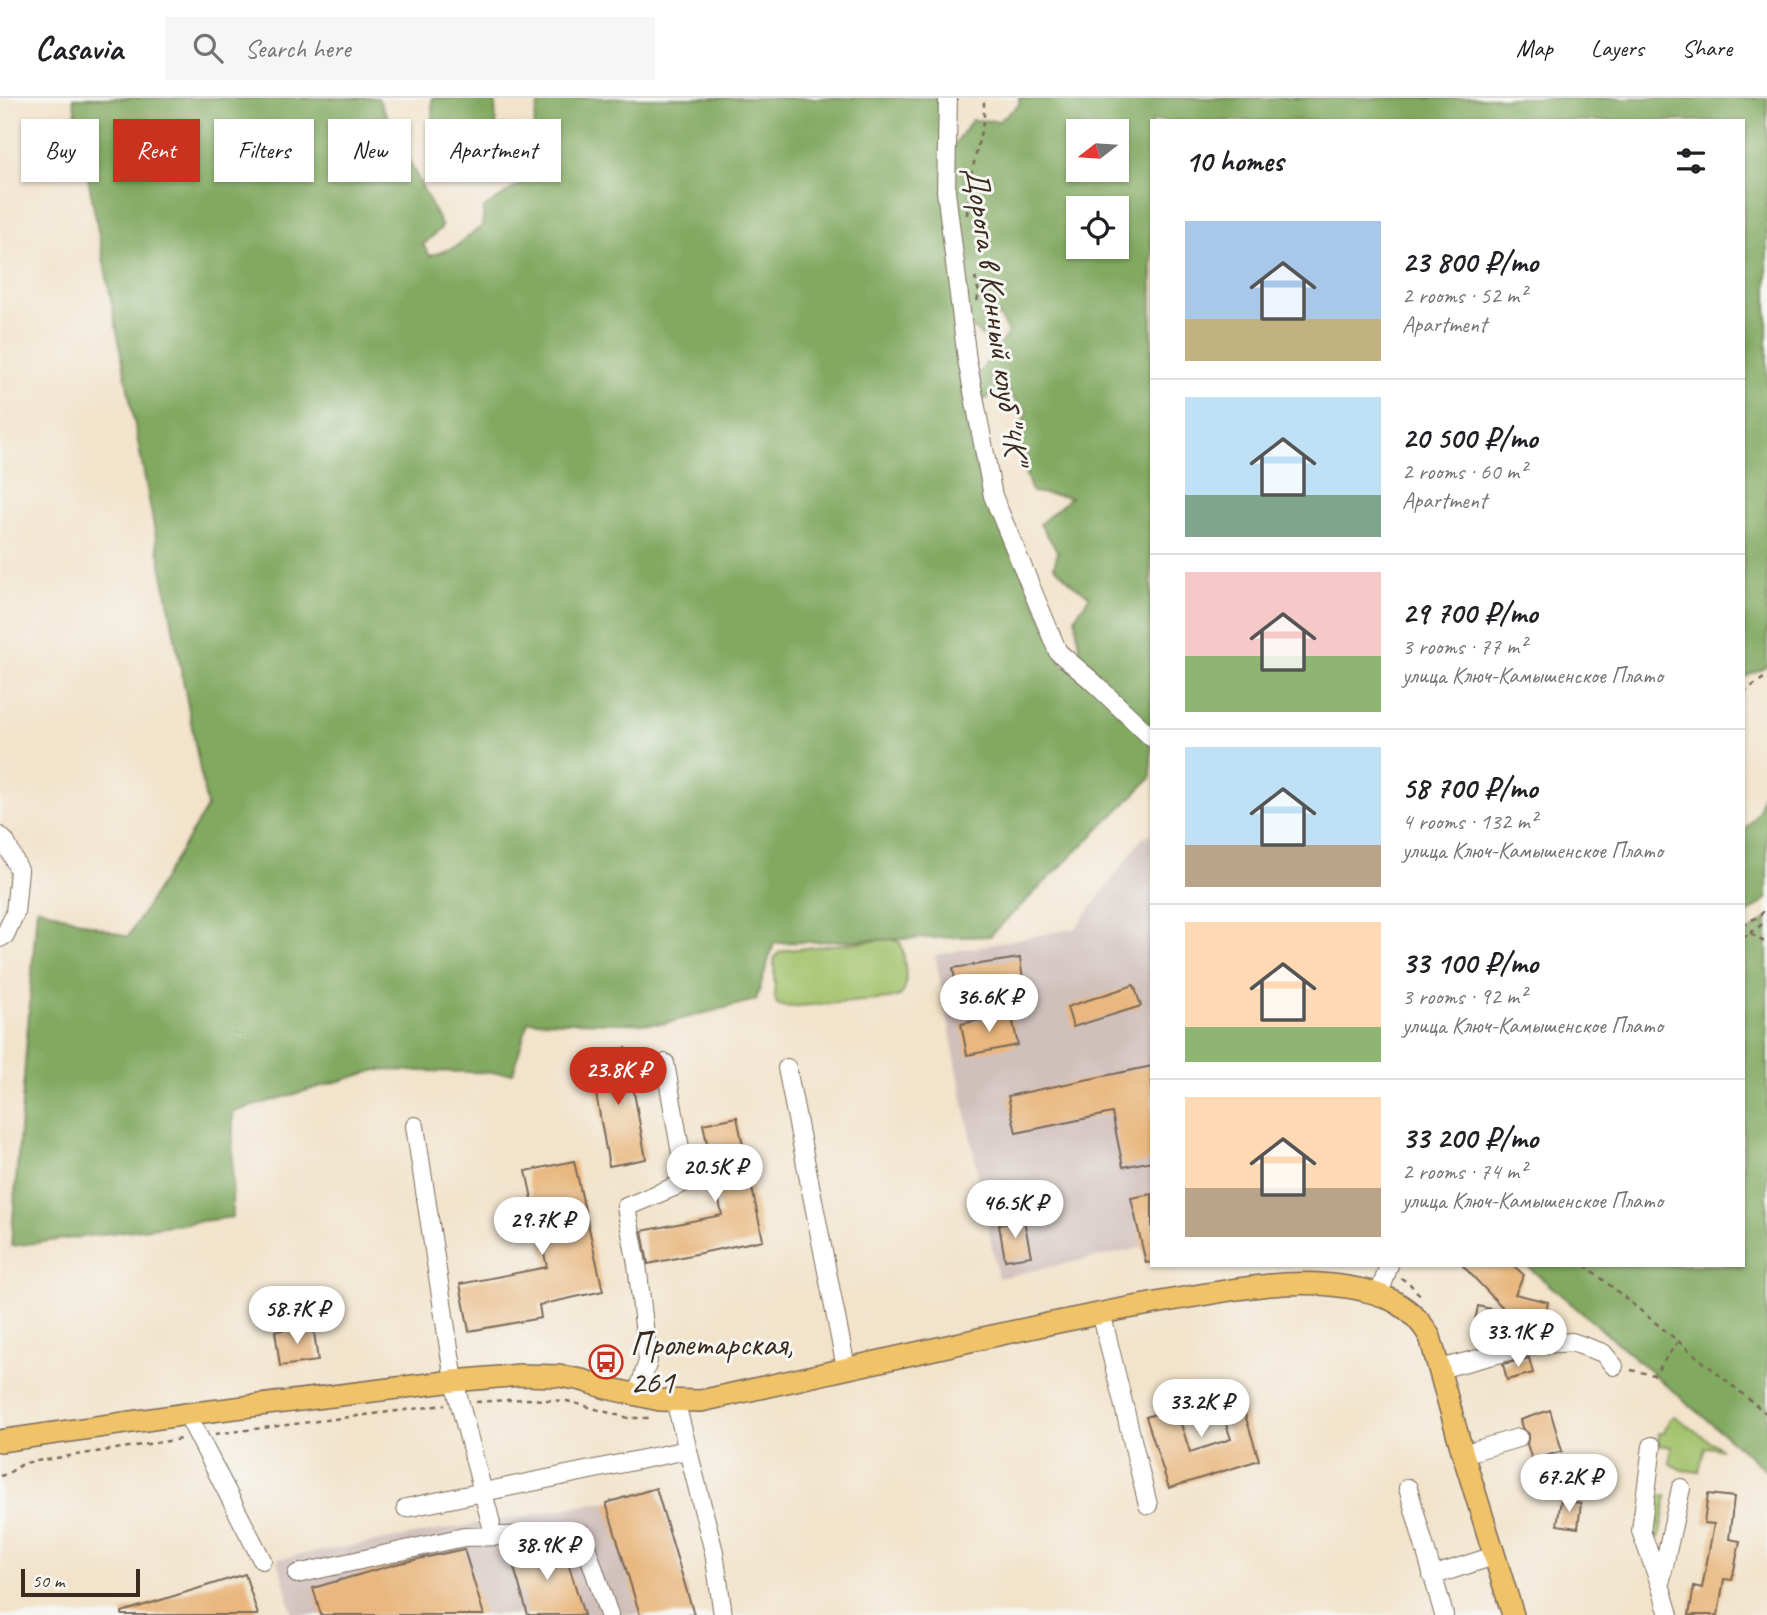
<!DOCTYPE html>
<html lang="en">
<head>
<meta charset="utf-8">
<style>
	:root { --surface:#fff; --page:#f6f6f6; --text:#202124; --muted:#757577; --line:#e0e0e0; --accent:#c8321e }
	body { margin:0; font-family:Caveat,sans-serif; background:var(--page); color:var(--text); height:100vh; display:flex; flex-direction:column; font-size:26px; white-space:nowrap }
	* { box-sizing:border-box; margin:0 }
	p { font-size:23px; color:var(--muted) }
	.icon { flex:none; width:38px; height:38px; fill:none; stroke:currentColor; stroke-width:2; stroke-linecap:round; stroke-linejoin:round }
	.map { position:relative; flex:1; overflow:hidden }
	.panel { position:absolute; left:1150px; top:21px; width:595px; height:1148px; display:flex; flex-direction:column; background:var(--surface); border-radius:0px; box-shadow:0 2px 5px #0004 }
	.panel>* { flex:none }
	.hud { position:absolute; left:21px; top:21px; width:665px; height:63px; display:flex; gap:14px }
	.needle { width:46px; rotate:253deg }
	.tools { position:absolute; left:1066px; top:21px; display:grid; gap:14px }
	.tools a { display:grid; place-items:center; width:63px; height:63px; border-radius:0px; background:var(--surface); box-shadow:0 2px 5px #0004; font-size:35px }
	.scale { position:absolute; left:21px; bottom:18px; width:119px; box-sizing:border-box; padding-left:7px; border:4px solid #3b2a1e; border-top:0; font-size:19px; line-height:24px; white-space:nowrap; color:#3b2a1e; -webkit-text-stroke:5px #f6f6f2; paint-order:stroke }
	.price { position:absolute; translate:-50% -60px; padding:0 16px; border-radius:24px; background:#fff; color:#222; font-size:23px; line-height:46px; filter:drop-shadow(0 2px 4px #0008) }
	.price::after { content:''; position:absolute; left:50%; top:42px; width:21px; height:16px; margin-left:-10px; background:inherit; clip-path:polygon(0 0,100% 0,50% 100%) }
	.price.active { background:var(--accent); color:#fff }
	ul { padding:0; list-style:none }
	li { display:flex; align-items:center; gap:21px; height:175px; padding:0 35px }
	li+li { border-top:2px solid var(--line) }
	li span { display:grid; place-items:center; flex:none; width:196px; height:140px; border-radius:0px; color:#555 }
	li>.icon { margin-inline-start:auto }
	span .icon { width:84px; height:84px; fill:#fffc; stroke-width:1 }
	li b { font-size:30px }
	h2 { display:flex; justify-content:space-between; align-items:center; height:84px; padding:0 35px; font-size:30px }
	.pill { padding:0 24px; border-radius:0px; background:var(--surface); box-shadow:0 2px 5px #0004; font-size:24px; line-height:63px }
	.pill.active { background:var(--accent); color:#fff }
	header { display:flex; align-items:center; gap:42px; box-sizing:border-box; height:98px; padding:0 35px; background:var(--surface); border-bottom:2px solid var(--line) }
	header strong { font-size:33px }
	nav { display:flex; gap:38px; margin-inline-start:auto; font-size:24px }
	.search { width:490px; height:63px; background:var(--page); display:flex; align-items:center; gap:18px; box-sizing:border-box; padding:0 24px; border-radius:0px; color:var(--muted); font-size:26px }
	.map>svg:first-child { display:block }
	.industrial { fill:#d0c0bc }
	.green { fill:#a2c36c; stroke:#6e7645; stroke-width:2 }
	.forest { fill:#81a960; stroke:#5e6a3f; stroke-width:2; fill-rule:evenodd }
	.building { fill:#e9b77f; fill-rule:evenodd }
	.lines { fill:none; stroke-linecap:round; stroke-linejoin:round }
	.minor-casing { stroke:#7b6b5a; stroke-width:20 }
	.major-casing { stroke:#7b6b5a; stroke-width:24 }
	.path { stroke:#7b6b5a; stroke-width:2.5; stroke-dasharray:5 5; stroke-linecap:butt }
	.minor { stroke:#fff; stroke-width:18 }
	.major { stroke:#f0c369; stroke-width:21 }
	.labels { text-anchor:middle; stroke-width:6; stroke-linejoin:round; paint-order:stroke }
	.street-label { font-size:33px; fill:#3b2a1e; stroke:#f6f6f2 }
	.poi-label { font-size:33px; fill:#3b2a1e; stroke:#f6f6f2; text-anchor:start }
</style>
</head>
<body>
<header>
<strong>Casavia</strong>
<div class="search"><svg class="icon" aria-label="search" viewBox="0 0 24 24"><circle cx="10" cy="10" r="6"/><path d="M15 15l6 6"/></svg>Search here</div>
<nav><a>Map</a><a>Layers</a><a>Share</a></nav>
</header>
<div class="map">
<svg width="1767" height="1517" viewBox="0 0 1767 1517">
	<rect width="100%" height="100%" fill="#f6f6f2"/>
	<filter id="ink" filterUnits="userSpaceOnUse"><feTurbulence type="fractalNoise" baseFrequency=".0143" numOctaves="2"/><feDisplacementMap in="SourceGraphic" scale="14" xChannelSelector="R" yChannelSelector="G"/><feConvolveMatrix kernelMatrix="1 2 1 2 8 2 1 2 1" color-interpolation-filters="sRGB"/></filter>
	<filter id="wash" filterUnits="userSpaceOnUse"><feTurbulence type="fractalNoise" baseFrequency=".00686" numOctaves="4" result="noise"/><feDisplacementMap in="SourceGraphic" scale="28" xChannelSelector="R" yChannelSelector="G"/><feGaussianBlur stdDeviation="1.57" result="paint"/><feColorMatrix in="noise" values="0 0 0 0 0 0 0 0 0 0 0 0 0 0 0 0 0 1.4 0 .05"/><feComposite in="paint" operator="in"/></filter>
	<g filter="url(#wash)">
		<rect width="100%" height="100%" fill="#f2e3ca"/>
		<path class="industrial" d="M 1151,736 L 1151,1148 L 998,1180 L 935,857 L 1076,830 L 1143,739 Z
			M 657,1389 L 695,1517 L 293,1517 L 277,1461 L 608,1403 Z"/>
		<path class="green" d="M 890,841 L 900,844 C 904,853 910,891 901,897 C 900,898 890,901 890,901 L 785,909 L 777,906 L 775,900 L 774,861 L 778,855 L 787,852 Z
			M 1674,1318 L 1721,1351 L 1705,1349 L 1699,1374 L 1682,1372 L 1670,1366 L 1671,1349 L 1658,1347 L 1659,1335 L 1664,1335 L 1669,1322 Z
			M 1654,1398 L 1667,1398 L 1659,1440 L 1648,1438 Z"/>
		<path class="forest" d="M 73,0 L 378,0 L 442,129 L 423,147 L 430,158 L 455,149 L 482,128 L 484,110 L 520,86 L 531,49 L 535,20 L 540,0 L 936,0 L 952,50 L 972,22 L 999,23 L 1019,7 L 1019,0 L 1767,0 L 1767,568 L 1763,571 L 1743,580 L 1743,23 L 1152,23 L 1151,680 L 990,838 L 774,845 L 756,902 L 662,926 L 528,923 L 513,975 L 377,972 L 233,1014 L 232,1119 L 11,1148 L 37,809 L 128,839 L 207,709 ZM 1078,33 L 1116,33 L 1116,72 L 1078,72 ZM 1078,110 L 1116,110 L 1116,149 L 1078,149 ZM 999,216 L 1008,235 L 967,292 L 981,303 L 1005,290 L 1019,307 L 1027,313 L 1015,345 L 1032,394 L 1071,399 L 1040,426 L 1058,454 L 1054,468 L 1075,488 L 1090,498 L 1075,519 L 1081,560 L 1064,569 L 976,370 L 963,304 L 968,225 L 982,238 Z
			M 432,0 L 496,0 L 495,3 L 496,27 L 457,61 L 433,45 Z
			M 1767,682 L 1767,801 L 1743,819 L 1743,734 L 1758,714 Z
			M 1767,820 L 1767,1373 L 1526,1167 L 1743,1167 L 1743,840 Z"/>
		<g id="blocks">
			<path class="building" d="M 1020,860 L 1024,890 L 958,900 L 953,870 Z
				M 1134,887 L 1141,908 L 1073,929 L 1067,909 Z
				M 1011,915 L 1018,947 L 967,957 L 961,926 Z
				M 626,950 L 646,1061 L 609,1068 L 589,957 Z
				M 1152,968 L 1152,1063 L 1123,1069 L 1112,1015 L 1016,1035 L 1008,998 Z
				M 737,1019 L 763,1142 L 648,1166 L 642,1133 L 722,1117 L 703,1026 Z
				M 574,1063 L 603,1193 L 539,1207 L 541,1220 L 469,1233 L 460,1186 L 547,1169 L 526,1073 Z
				M 1152,1096 L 1152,1164 L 1146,1165 L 1131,1100 Z
				M 1024,1122 L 1031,1158 L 1005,1162 L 999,1127 Z
				M 1462,1167 L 1513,1167 L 1524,1177 L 1515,1196 L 1548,1204 L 1543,1229 L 1517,1224 L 1514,1220 L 1512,1231 L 1475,1223 L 1478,1208 L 1508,1215 Z
				M 313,1227 L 318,1263 L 280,1268 L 275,1233 Z
				M 1529,1260 L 1533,1275 L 1507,1282 L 1503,1266 Z
				M 1214,1291 L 1222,1314 L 1242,1307 L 1259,1362 L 1169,1390 L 1146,1319 L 1171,1311 L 1169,1306 ZM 1222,1314 L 1231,1341 L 1190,1354 L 1181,1326 Z
				M 1550,1312 L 1562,1353 L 1532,1362 L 1527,1346 L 1529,1336 L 1522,1330 L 1520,1322 Z
				M 656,1390 L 694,1517 L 640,1517 L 606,1405 Z
				M 1708,1396 L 1734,1399 L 1729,1441 L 1740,1443 L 1732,1482 L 1724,1481 L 1718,1517 L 1689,1517 L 1694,1488 L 1702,1490 L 1714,1426 L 1704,1425 Z
				M 1561,1402 L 1581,1405 L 1578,1430 L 1557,1427 Z
				M 563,1448 L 584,1517 L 528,1517 L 510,1456 L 535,1449 Z
				M 464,1451 L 484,1517 L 321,1517 L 313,1490 L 396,1466 Z
				M 245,1476 L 258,1517 L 122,1517 L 122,1514 Z"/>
		</g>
	</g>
	<g filter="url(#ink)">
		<use href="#blocks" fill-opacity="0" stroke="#7b6b5a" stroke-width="2"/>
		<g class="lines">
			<defs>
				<path id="minor" d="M 948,0 L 946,93 L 967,262 L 993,398 L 1058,554 L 1091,582 L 1152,640
					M 0,738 L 5,743 L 19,772 L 15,815 L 5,837 L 0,840
					M 787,970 L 846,1270
					M 415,1028 L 454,1283 L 491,1425
					M 1379,1197 L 1389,1167
					M 1101,1214 L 1148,1407
					M 1439,1271 L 1533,1247 L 1572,1244 L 1603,1255 L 1614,1268
					M 637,1298 L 648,1263 L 637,1166 L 626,1109 L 686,1084 L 665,965
					M 675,1302 L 714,1454 L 723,1517
					M 187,1316 L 262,1462
					M 1652,1348 L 1641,1433 L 1660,1486 L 1669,1517
					M 1463,1356 L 1518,1340
					M 1408,1390 L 1444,1517
					M 406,1410 L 687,1352
					M 297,1476 L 464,1439 L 582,1436 L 609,1517
					M 1432,1478 L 1494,1458
					M 1660,1486 L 1681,1390"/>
				<path id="major" d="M 0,1343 L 187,1316 L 454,1283 L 520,1277 L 559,1278 L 582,1282 L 607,1290 L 660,1302 L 701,1303 C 816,1277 932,1251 1048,1226 C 1095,1216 1142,1207 1189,1199 C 1236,1191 1283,1182 1331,1187 C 1372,1191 1409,1201 1430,1239 L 1463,1356 L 1513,1517"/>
			</defs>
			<use href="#minor" class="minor-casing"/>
			<use href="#major" class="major-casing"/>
			<path class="path" d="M 967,117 L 969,87 L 984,20 L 984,0
				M 975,179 L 979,195 L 977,203
				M 1743,594 L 1767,578
				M 1743,827 L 1759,818 L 1767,810
				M 1750,835 L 1767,823
				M 1743,840 L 1750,835 L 1767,846
				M 1585,1167 L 1767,1316
				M 1401,1180 L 1410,1186 L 1420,1197
				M 1631,1272 L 1654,1277 L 1677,1245
				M 476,1304 L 524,1301 L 567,1303 L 628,1320 L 652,1320
				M 215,1336 L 445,1307
				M 0,1378 L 7,1376 L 24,1365 L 181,1341"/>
			<use href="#minor" class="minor"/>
			<use href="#major" class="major"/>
		</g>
	</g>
	<defs>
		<symbol id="bus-ring" viewBox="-11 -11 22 22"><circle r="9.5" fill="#f6f6f2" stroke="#c8321e" stroke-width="1.5"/><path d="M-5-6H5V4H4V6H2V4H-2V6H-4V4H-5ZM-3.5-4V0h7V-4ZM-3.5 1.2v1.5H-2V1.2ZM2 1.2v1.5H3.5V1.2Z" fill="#c8321e"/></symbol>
	</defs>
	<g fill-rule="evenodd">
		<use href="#bus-ring" x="587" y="1245" width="38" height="38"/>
	</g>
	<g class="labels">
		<g class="street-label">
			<text transform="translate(998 217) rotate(82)" y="12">Дорога в Конный клуб "4К"</text>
		</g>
		<g class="poi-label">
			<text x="630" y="1257">Пролетарская,<tspan x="630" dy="38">261</tspan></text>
		</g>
	</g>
</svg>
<div class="tools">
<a><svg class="needle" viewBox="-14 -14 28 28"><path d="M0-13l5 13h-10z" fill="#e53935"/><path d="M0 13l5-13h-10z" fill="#757577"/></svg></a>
<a><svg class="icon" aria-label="locate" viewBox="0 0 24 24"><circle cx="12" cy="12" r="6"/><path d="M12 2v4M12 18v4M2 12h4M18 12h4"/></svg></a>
</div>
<div class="scale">50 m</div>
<b class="price" style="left:989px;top:936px">36.6K ₽</b>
<b class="price active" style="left:618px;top:1009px">23.8K ₽</b>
<b class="price" style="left:715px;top:1106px">20.5K ₽</b>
<b class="price" style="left:1015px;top:1142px">46.5K ₽</b>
<b class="price" style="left:542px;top:1159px">29.7K ₽</b>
<b class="price" style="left:297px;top:1248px">58.7K ₽</b>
<b class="price" style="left:1518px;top:1271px">33.1K ₽</b>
<b class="price" style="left:1201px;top:1341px">33.2K ₽</b>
<b class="price" style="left:1569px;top:1416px">67.2K ₽</b>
<b class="price" style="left:547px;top:1484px">38.9K ₽</b>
<div class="hud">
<a class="pill">Buy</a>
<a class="pill active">Rent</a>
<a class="pill">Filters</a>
<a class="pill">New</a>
<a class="pill">Apartment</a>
</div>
<section class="panel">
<h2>10 homes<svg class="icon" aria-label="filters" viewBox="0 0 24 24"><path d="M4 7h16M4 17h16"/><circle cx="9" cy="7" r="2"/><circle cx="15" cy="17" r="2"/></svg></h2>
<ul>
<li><span style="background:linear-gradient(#a9c7e8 70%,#c2b280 0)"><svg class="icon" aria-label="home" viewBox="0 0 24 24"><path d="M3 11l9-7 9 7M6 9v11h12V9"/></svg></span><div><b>23 800 ₽/mo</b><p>2 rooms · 52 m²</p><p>Apartment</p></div></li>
<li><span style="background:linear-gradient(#bfe0f5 70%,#7fa58c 0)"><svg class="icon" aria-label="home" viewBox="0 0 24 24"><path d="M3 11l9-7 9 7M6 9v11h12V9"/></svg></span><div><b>20 500 ₽/mo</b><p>2 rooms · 60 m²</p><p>Apartment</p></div></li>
<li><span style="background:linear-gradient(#f6c9c9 60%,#8fb573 0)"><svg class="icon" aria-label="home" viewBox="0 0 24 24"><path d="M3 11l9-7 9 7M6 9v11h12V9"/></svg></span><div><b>29 700 ₽/mo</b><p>3 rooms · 77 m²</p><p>улица Ключ-Камышенское Плато</p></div></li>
<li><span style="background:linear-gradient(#bfe0f5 70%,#b9a48a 0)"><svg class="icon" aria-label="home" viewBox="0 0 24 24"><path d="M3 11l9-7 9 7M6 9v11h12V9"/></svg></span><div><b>58 700 ₽/mo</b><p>4 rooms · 132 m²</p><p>улица Ключ-Камышенское Плато</p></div></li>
<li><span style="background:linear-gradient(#ffd9b3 75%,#8fb573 0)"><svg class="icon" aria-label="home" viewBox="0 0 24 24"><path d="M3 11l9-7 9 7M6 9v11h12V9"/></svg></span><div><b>33 100 ₽/mo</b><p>3 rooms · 92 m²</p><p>улица Ключ-Камышенское Плато</p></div></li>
<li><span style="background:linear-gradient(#ffd9b3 65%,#b9a48a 0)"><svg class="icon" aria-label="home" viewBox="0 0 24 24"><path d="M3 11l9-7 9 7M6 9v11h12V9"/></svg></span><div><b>33 200 ₽/mo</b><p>2 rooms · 74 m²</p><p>улица Ключ-Камышенское Плато</p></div></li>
</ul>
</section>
</div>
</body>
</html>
